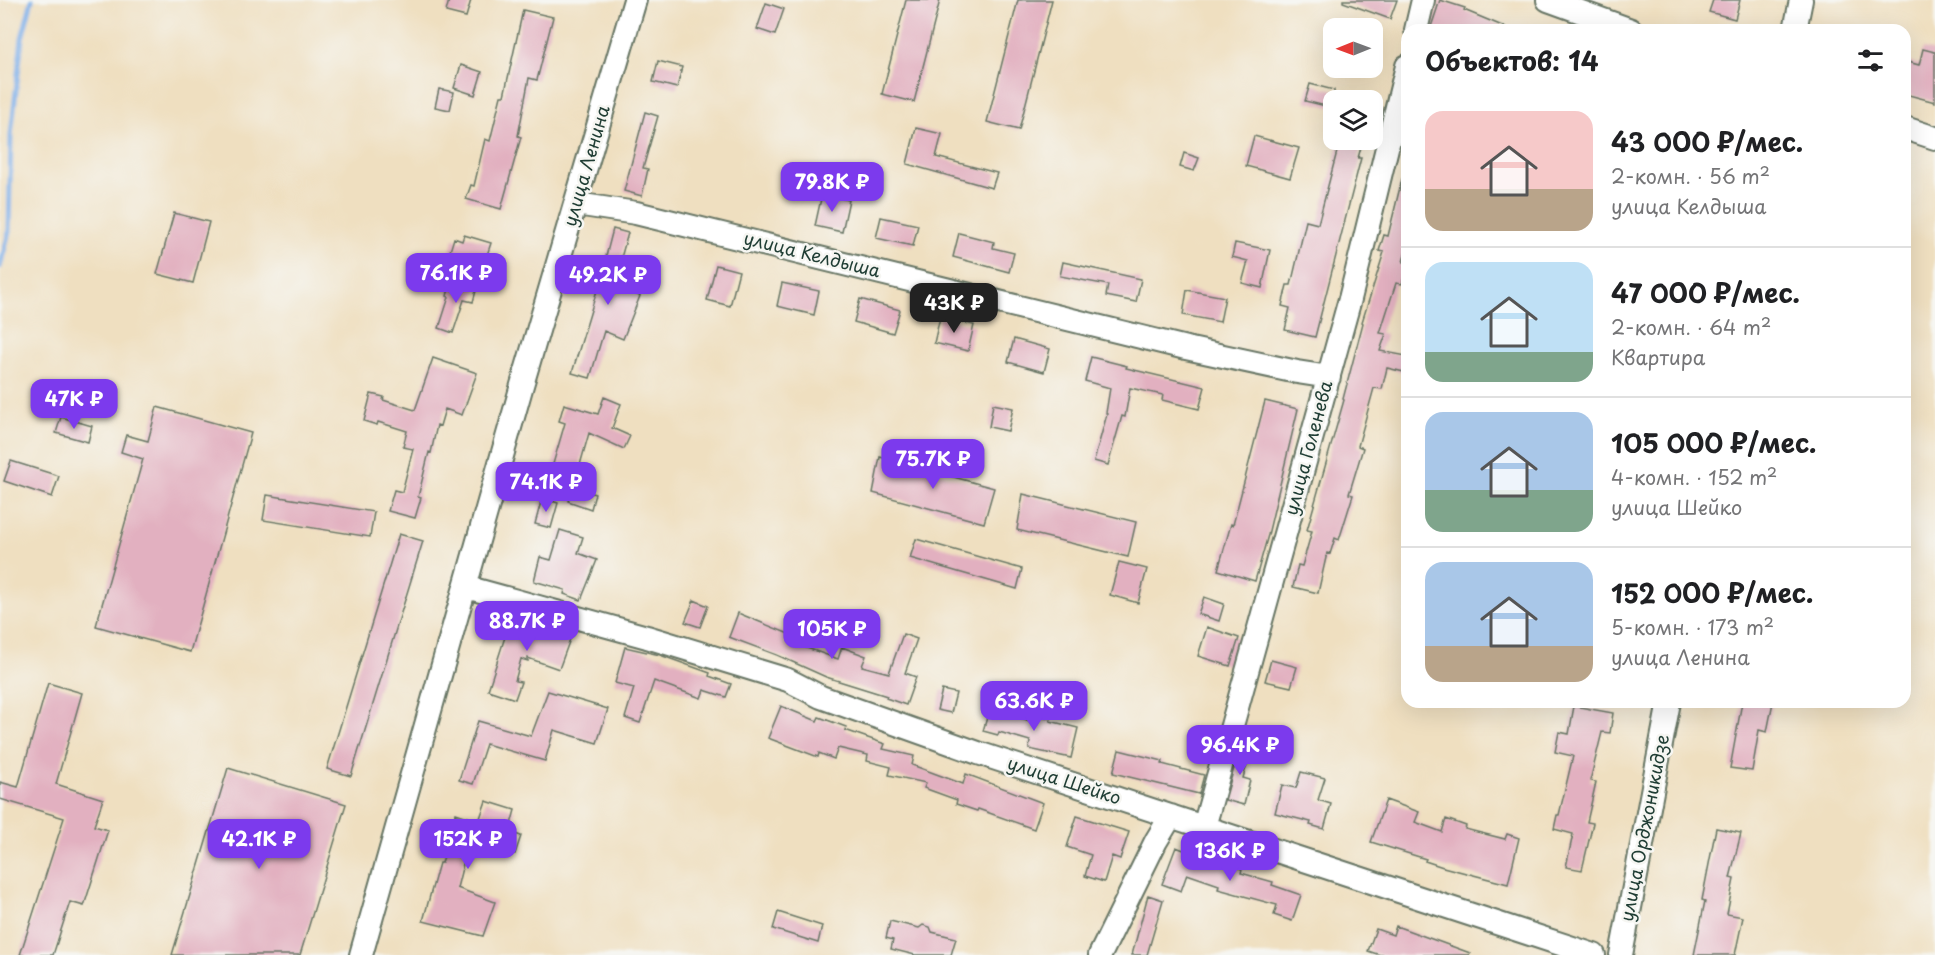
<!DOCTYPE html>
<html lang="ru">
<head>
<meta charset="utf-8">
<style>
	:root { --surface:#fff; --page:#f6f6f6; --text:#202124; --muted:#757577; --line:#e0e0e0; --accent:#7c3aed }
	body { margin:0; font-family:"Playpen Sans",sans-serif; background:var(--page); color:var(--text); height:100vh; display:flex; flex-direction:column; font-size:22px; white-space:nowrap }
	* { box-sizing:border-box; margin:0 }
	p { font-size:20px; color:var(--muted) }
	.icon { flex:none; width:33px; height:33px; fill:none; stroke:currentColor; stroke-width:2; stroke-linecap:round; stroke-linejoin:round }
	.map { position:relative; flex:1; overflow:hidden }
	.sheet { position:absolute; left:1401px; top:24px; width:510px; height:684px; display:flex; flex-direction:column; background:var(--surface); border-radius:18px; box-shadow:0 6px 24px #0002 }
	.sheet>* { flex:none }
	.needle { width:39px; rotate:269deg }
	.tools { position:absolute; left:1323px; top:18px; display:grid; gap:12px }
	.tools a { display:grid; place-items:center; width:60px; height:60px; border-radius:12px; background:var(--surface); box-shadow:0 6px 24px #0002; font-size:30px }
	.price { position:absolute; translate:-50% -51px; padding:0 14px; border-radius:12px; background:var(--accent); color:#fff; font-size:20px; line-height:39px; filter:drop-shadow(0 2px 3px #0008) }
	.price::after { content:''; position:absolute; left:50%; top:36px; width:18px; height:14px; margin-left:-9px; background:inherit; clip-path:polygon(0 0,100% 0,50% 100%) }
	.price.active { background:#222; color:#fff }
	ul { padding:0; list-style:none }
	li { display:flex; align-items:center; gap:18px; height:150px; padding:0 24px }
	li+li { border-top:2px solid var(--line) }
	li span { display:grid; place-items:center; flex:none; width:168px; height:120px; border-radius:18px; color:#555 }
	li>.icon { margin-inline-start:auto }
	span .icon { width:72px; height:72px; fill:#fffc; stroke-width:1 }
	li b { font-size:26px }
	h2 { display:flex; justify-content:space-between; align-items:center; height:72px; padding:0 24px; font-size:26px }
	.map>svg:first-child { display:block }
	.lines { fill:none; stroke-linecap:round; stroke-linejoin:round }
	.stream { stroke:#7dafe9; stroke-width:5 }
	.building { fill:#e2b0c0 }
	.minor-casing { stroke:#687665; stroke-width:26 }
	.minor { stroke:#fff; stroke-width:22 }
	.labels { text-anchor:middle; stroke-width:5; stroke-linejoin:round; paint-order:stroke }
	.street-label { font-size:18px; fill:#1f3d34; stroke:#f6f6f2 }
</style>
</head>
<body>
<div class="map">
<svg width="1935" height="955" viewBox="0 0 1935 955">
	<rect width="100%" height="100%" fill="#f6f6f2"/>
	<filter id="ink" filterUnits="userSpaceOnUse"><feTurbulence type="fractalNoise" baseFrequency=".0167" numOctaves="2"/><feDisplacementMap in="SourceGraphic" scale="12" xChannelSelector="R" yChannelSelector="G"/><feConvolveMatrix kernelMatrix="1 2 1 2 8 2 1 2 1" color-interpolation-filters="sRGB"/></filter>
	<filter id="wash" filterUnits="userSpaceOnUse"><feTurbulence type="fractalNoise" baseFrequency=".008" numOctaves="4" result="noise"/><feDisplacementMap in="SourceGraphic" scale="24" xChannelSelector="R" yChannelSelector="G"/><feGaussianBlur stdDeviation="1.35" result="paint"/><feColorMatrix in="noise" values="0 0 0 0 0 0 0 0 0 0 0 0 0 0 0 0 0 1.4 0 .05"/><feComposite in="paint" operator="in"/></filter>
	<g filter="url(#wash)">
		<rect width="100%" height="100%" fill="#efdfc0"/>
		<g class="lines">
			<path class="stream" d="M 0,267 L 9,232 L 11,135 L 22,38 L 32,0"/>
		</g>
		<g id="blocks">
			<path class="building" d="M 449,0 L 471,0 L 466,17 L 446,12 Z
				M 906,0 L 940,0 L 914,102 L 882,94 Z
				M 1018,0 L 1052,0 L 1019,130 L 987,122 Z
				M 1343,0 L 1397,0 L 1390,19 L 1343,2 Z
				M 1440,0 L 1465,8 L 1464,10 L 1512,30 L 1430,30 Z
				M 1713,0 L 1740,0 L 1735,19 L 1709,12 Z
				M 766,3 L 784,9 L 775,35 L 757,29 Z
				M 523,10 L 553,17 L 537,80 L 529,78 L 518,136 L 521,137 L 501,209 L 466,199 L 471,185 L 474,186 L 485,139 L 490,141 L 501,96 L 504,96 Z
				M 1923,49 L 1935,52 L 1935,102 L 1905,94 L 1905,73 L 1908,62 L 1919,65 Z
				M 658,61 L 682,67 L 677,88 L 653,82 Z
				M 461,65 L 482,72 L 475,95 L 454,88 Z
				M 1310,84 L 1334,90 L 1334,108 L 1305,101 Z
				M 439,89 L 454,92 L 450,110 L 435,107 Z
				M 645,112 L 658,116 L 643,168 L 648,169 L 642,196 L 624,191 Z
				M 916,128 L 942,134 L 936,157 L 997,173 L 992,188 L 907,164 Z
				M 1254,136 L 1299,148 L 1290,178 L 1246,166 Z
				M 1340,140 L 1363,140 L 1358,158 L 1361,158 L 1315,337 L 1285,330 L 1290,308 L 1282,306 L 1287,285 L 1291,285 L 1306,221 L 1318,224 Z
				M 1184,153 L 1199,158 L 1194,171 L 1180,167 Z
				M 1402,179 L 1407,180 L 1407,248 L 1403,262 L 1407,263 L 1407,268 L 1402,284 L 1396,283 L 1380,333 L 1386,334 L 1380,351 L 1407,356 L 1407,359 L 1404,372 L 1387,368 L 1382,389 L 1374,388 L 1358,446 L 1363,448 L 1349,494 L 1353,495 L 1339,540 L 1335,538 L 1330,554 L 1327,553 L 1318,593 L 1293,587 L 1298,565 L 1302,566 L 1312,531 L 1307,530 L 1344,400 L 1343,399 L 1363,323 L 1362,322 L 1384,252 L 1379,251 L 1384,235 L 1388,236 Z
				M 822,194 L 849,200 L 842,232 L 815,226 Z
				M 174,213 L 209,222 L 193,283 L 157,274 Z
				M 881,217 L 918,225 L 913,246 L 876,238 Z
				M 613,229 L 628,233 L 619,265 L 635,270 L 628,291 L 640,296 L 623,339 L 604,331 L 590,378 L 572,373 L 598,287 Z
				M 959,233 L 994,242 L 993,248 L 1014,253 L 1009,272 L 953,257 Z
				M 464,235 L 491,243 L 485,261 L 450,251 L 454,238 L 462,241 Z
				M 1235,243 L 1270,250 L 1262,288 L 1242,283 L 1248,261 L 1232,257 Z
				M 1063,262 L 1141,279 L 1136,302 L 1106,296 L 1108,285 L 1060,276 Z
				M 716,265 L 739,271 L 730,306 L 707,300 Z
				M 451,281 L 477,287 L 473,302 L 464,300 L 453,333 L 439,328 L 449,297 L 447,296 Z
				M 782,283 L 819,291 L 814,315 L 777,306 Z
				M 1187,290 L 1225,297 L 1220,322 L 1183,315 Z
				M 860,299 L 900,310 L 893,333 L 854,322 Z
				M 940,317 L 974,325 L 968,351 L 934,343 Z
				M 1014,339 L 1050,349 L 1044,372 L 1008,362 Z
				M 1091,357 L 1127,366 L 1126,368 L 1205,387 L 1199,409 L 1162,400 L 1163,395 L 1130,388 L 1125,417 L 1122,416 L 1108,465 L 1094,461 L 1107,414 L 1106,413 L 1110,388 L 1085,381 Z
				M 433,358 L 477,373 L 462,415 L 445,409 L 440,426 L 437,425 L 431,453 L 429,452 L 418,497 L 421,498 L 415,518 L 388,511 L 394,490 L 402,492 L 413,449 L 403,447 L 407,431 L 378,422 L 377,425 L 364,421 L 371,394 L 384,397 L 383,400 L 415,410 Z
				M 604,397 L 621,404 L 612,428 L 630,436 L 624,449 L 589,433 L 578,472 L 553,464 L 565,423 L 559,421 L 564,404 L 598,414 Z
				M 1265,401 L 1298,409 L 1268,535 L 1255,581 L 1218,570 L 1231,524 L 1233,525 Z
				M 993,404 L 1013,408 L 1008,431 L 989,427 Z
				M 157,407 L 251,433 L 190,652 L 96,626 L 143,459 L 121,452 L 126,435 L 148,441 Z
				M 61,417 L 92,426 L 88,442 L 56,433 Z
				M 880,457 L 994,488 L 984,523 L 873,493 Z
				M 11,461 L 59,476 L 52,497 L 4,481 Z
				M 572,487 L 595,494 L 591,509 L 568,501 Z
				M 1023,494 L 1136,522 L 1128,557 L 1017,530 Z
				M 267,495 L 374,512 L 370,537 L 263,520 Z
				M 542,498 L 558,503 L 551,528 L 535,524 Z
				M 560,530 L 583,537 L 578,553 L 597,560 L 581,600 L 564,594 L 565,590 L 534,581 L 540,557 L 551,560 Z
				M 399,534 L 423,541 L 351,776 L 327,769 Z
				M 916,539 L 1022,569 L 1017,589 L 910,558 Z
				M 1119,562 L 1147,569 L 1138,603 L 1110,595 Z
				M 1204,597 L 1224,604 L 1219,621 L 1198,614 Z
				M 694,600 L 708,606 L 700,627 L 685,622 Z
				M 738,613 L 806,641 L 804,647 L 838,659 L 842,647 L 866,656 L 862,666 L 889,673 L 903,634 L 917,639 L 905,673 L 916,677 L 906,705 L 886,698 L 887,696 L 826,677 L 777,655 L 729,637 Z
				M 512,615 L 546,628 L 548,624 L 573,631 L 559,669 L 528,658 L 528,661 L 521,659 L 515,681 L 521,682 L 515,699 L 488,690 Z
				M 1207,627 L 1239,638 L 1230,666 L 1198,656 Z
				M 625,647 L 660,655 L 710,673 L 709,676 L 731,684 L 726,697 L 704,690 L 701,698 L 654,681 L 640,723 L 625,718 L 634,688 L 615,683 Z
				M 1271,660 L 1297,667 L 1291,687 L 1265,681 Z
				M 48,683 L 82,693 L 56,784 L 103,799 L 94,826 L 108,830 L 84,906 L 70,902 L 53,955 L 20,955 L 64,818 L 0,799 L 0,782 L 18,787 Z
				M 942,690 L 956,693 L 951,713 L 937,710 Z
				M 548,691 L 608,709 L 597,743 L 554,730 L 545,761 L 486,744 L 473,784 L 459,780 L 478,721 L 531,736 Z
				M 1742,702 L 1773,702 L 1767,732 L 1759,730 L 1752,771 L 1730,768 Z
				M 991,704 L 1006,708 L 1004,713 L 1034,722 L 1036,715 L 1051,718 L 1050,721 L 1078,728 L 1071,758 L 1029,749 L 1030,741 L 999,732 L 998,735 L 983,731 Z
				M 781,706 L 817,721 L 819,717 L 846,727 L 845,730 L 885,744 L 883,749 L 914,756 L 912,765 L 963,784 L 966,774 L 1043,803 L 1034,829 L 978,809 L 977,811 L 956,804 L 957,800 L 924,788 L 926,783 L 889,775 L 891,767 L 867,761 L 868,755 L 838,748 L 834,759 L 819,753 L 818,757 L 768,738 Z
				M 1574,706 L 1613,713 L 1610,733 L 1602,732 L 1590,781 L 1596,782 L 1587,822 L 1593,823 L 1582,870 L 1566,867 L 1573,834 L 1554,829 L 1557,815 L 1559,815 L 1573,756 L 1555,752 L 1559,732 L 1569,734 Z
				M 1242,740 L 1253,744 L 1243,778 L 1250,780 L 1244,805 L 1225,800 Z
				M 1119,750 L 1163,761 L 1162,764 L 1204,775 L 1199,794 L 1113,773 Z
				M 228,768 L 346,804 L 300,955 L 172,955 Z
				M 1301,772 L 1325,778 L 1318,800 L 1331,804 L 1324,829 L 1310,825 L 1311,822 L 1275,813 L 1282,785 L 1296,788 Z
				M 1386,800 L 1419,812 L 1415,822 L 1442,832 L 1446,819 L 1466,826 L 1465,829 L 1505,839 L 1507,834 L 1519,838 L 1508,884 L 1443,867 L 1425,861 L 1426,859 L 1371,842 Z
				M 486,801 L 515,810 L 509,832 L 521,836 L 515,854 L 473,839 L 470,853 L 466,852 L 457,888 L 495,902 L 483,936 L 423,921 L 439,863 L 442,863 L 456,813 L 479,821 Z
				M 1077,816 L 1129,832 L 1120,859 L 1112,856 L 1104,882 L 1085,876 L 1091,855 L 1067,847 Z
				M 1716,828 L 1741,833 L 1730,878 L 1734,879 L 1727,914 L 1743,917 L 1735,955 L 1694,955 L 1705,901 L 1702,900 Z
				M 1176,847 L 1225,866 L 1226,863 L 1242,869 L 1241,873 L 1273,882 L 1272,885 L 1301,895 L 1292,921 L 1274,915 L 1277,905 L 1218,889 L 1219,885 L 1187,874 L 1181,891 L 1162,884 Z
				M 1148,895 L 1163,900 L 1147,955 L 1132,955 Z
				M 778,912 L 822,926 L 818,943 L 773,929 Z
				M 890,921 L 919,928 L 923,925 L 930,927 L 932,932 L 956,938 L 951,955 L 915,955 L 891,949 L 893,940 L 886,938 Z
				M 1396,926 L 1470,953 L 1469,955 L 1380,955 L 1368,951 L 1376,929 L 1393,935 Z"/>
		</g>
	</g>
	<g filter="url(#ink)">
		<use href="#blocks" fill-opacity="0" stroke="#687665" stroke-width="1.5"/>
		<g class="lines">
			<defs>
				<path id="minor" d="M 1548,0 L 1631,30
					M 1416,30 L 1423,0
					M 1795,30 L 1801,0
					M 1905,128 L 1935,138
					M 576,204 L 636,213 L 1186,348 L 1297,372 L 1329,377
					M 466,587 L 647,637 L 788,680 L 821,697 L 978,753 L 1594,955
					M 1204,827 L 1350,299 L 1407,66
					M 361,955 L 522,385 L 635,0
					M 1100,955 L 1156,841 L 1171,816
					M 1621,955 L 1669,702"/>
			</defs>
			<use href="#minor" class="minor-casing"/>
			<use href="#minor" class="minor"/>
		</g>
	</g>
	<g class="labels">
		<g class="street-label">
			<text transform="translate(587 166) rotate(-74)" y="6">улица Ленина</text>
			<text transform="translate(812 255) rotate(14)" y="6">улица Келдыша</text>
			<text transform="translate(1309 448) rotate(-75)" y="6">улица Голенева</text>
			<text transform="translate(1064 781) rotate(18)" y="6">улица Шейко</text>
			<text transform="translate(1645 828) rotate(-79)" y="6">улица Орджоникидзе</text>
		</g>
	</g>
</svg>
<div class="tools">
<a><svg class="needle" viewBox="-14 -14 28 28"><path d="M0-13l5 13h-10z" fill="#e53935"/><path d="M0 13l5-13h-10z" fill="#757577"/></svg></a>
<a><svg class="icon" aria-label="layers" viewBox="0 0 24 24"><path d="M12 4l9 5-9 5-9-5zM3 14l9 5 9-5"/></svg></a>
</div>
<b class="price" style="left:832px;top:213px">79.8K ₽</b>
<b class="price" style="left:456px;top:304px">76.1K ₽</b>
<b class="price" style="left:608px;top:306px">49.2K ₽</b>
<b class="price active" style="left:954px;top:334px">43K ₽</b>
<b class="price" style="left:74px;top:430px">47K ₽</b>
<b class="price" style="left:933px;top:490px">75.7K ₽</b>
<b class="price" style="left:546px;top:513px">74.1K ₽</b>
<b class="price" style="left:527px;top:652px">88.7K ₽</b>
<b class="price" style="left:832px;top:660px">105K ₽</b>
<b class="price" style="left:1034px;top:732px">63.6K ₽</b>
<b class="price" style="left:1240px;top:776px">96.4K ₽</b>
<b class="price" style="left:259px;top:870px">42.1K ₽</b>
<b class="price" style="left:468px;top:870px">152K ₽</b>
<b class="price" style="left:1230px;top:882px">136K ₽</b>
<section class="sheet">
<h2>Объектов: 14<svg class="icon" aria-label="filters" viewBox="0 0 24 24"><path d="M4 7h16M4 17h16"/><circle cx="9" cy="7" r="2"/><circle cx="15" cy="17" r="2"/></svg></h2>
<ul>
<li><span style="background:linear-gradient(#f6c9c9 65%,#b9a48a 0)"><svg class="icon" aria-label="home" viewBox="0 0 24 24"><path d="M3 11l9-7 9 7M6 9v11h12V9"/></svg></span><div><b>43 000 ₽/мес.</b><p>2-комн. · 56 m²</p><p>улица Келдыша</p></div></li>
<li><span style="background:linear-gradient(#bfe0f5 75%,#7fa58c 0)"><svg class="icon" aria-label="home" viewBox="0 0 24 24"><path d="M3 11l9-7 9 7M6 9v11h12V9"/></svg></span><div><b>47 000 ₽/мес.</b><p>2-комн. · 64 m²</p><p>Квартира</p></div></li>
<li><span style="background:linear-gradient(#a9c7e8 65%,#7fa58c 0)"><svg class="icon" aria-label="home" viewBox="0 0 24 24"><path d="M3 11l9-7 9 7M6 9v11h12V9"/></svg></span><div><b>105 000 ₽/мес.</b><p>4-комн. · 152 m²</p><p>улица Шейко</p></div></li>
<li><span style="background:linear-gradient(#a9c7e8 70%,#b9a48a 0)"><svg class="icon" aria-label="home" viewBox="0 0 24 24"><path d="M3 11l9-7 9 7M6 9v11h12V9"/></svg></span><div><b>152 000 ₽/мес.</b><p>5-комн. · 173 m²</p><p>улица Ленина</p></div></li>
</ul>
</section>
</div>
</body>
</html>
